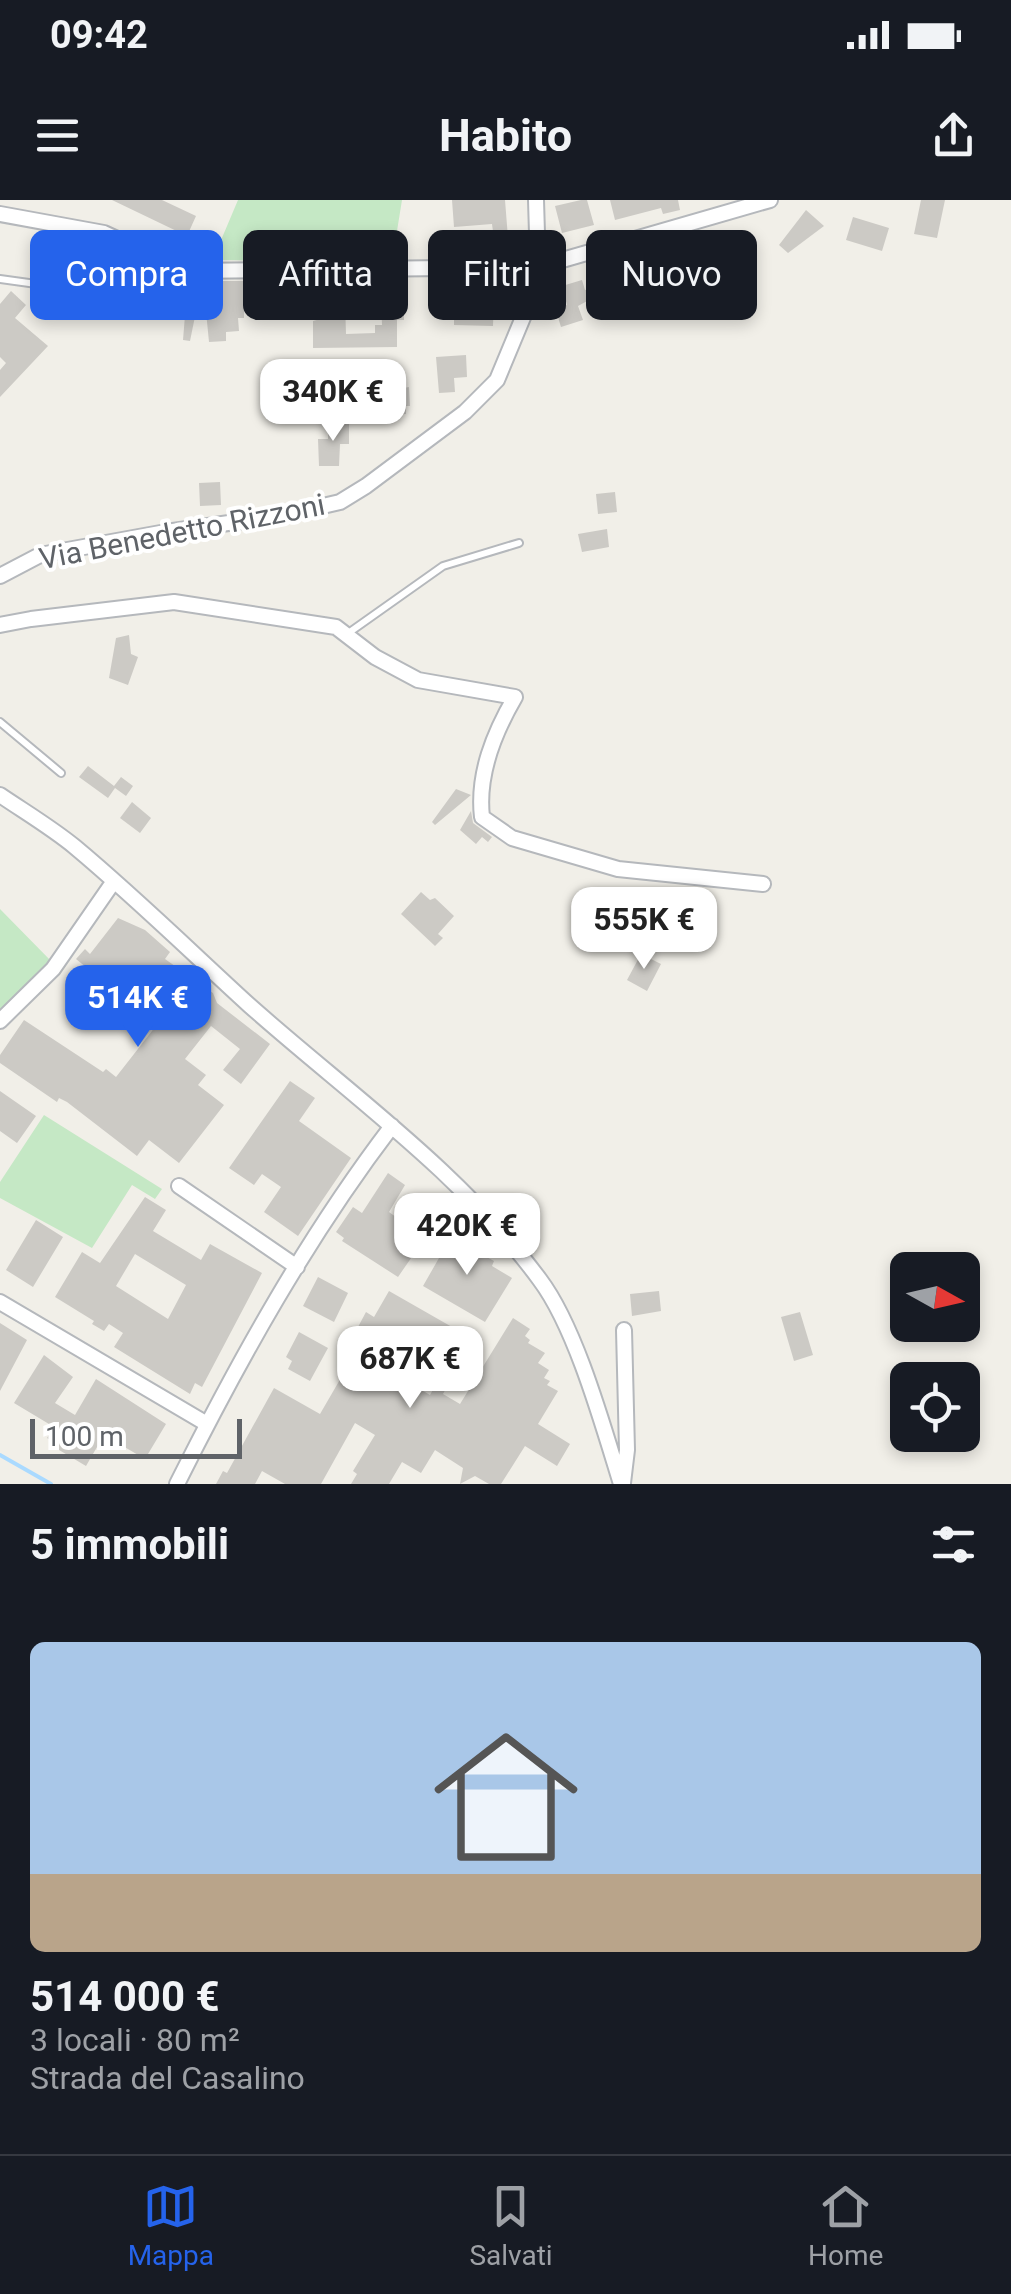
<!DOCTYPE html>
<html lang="it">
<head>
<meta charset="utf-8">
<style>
	:root { --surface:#171b24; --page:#242831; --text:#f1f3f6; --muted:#9ea1a6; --line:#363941; --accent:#2563eb }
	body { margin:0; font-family:Roboto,sans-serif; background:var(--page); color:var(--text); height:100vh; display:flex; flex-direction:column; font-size:38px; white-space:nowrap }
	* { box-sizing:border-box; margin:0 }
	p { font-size:32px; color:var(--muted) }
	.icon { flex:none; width:55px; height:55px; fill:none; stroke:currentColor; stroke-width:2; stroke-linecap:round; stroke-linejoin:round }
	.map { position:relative; height:1284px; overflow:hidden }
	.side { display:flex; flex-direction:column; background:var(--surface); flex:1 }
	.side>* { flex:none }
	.top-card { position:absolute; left:30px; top:30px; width:952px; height:90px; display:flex; gap:20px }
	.needle { width:65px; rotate:98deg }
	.buttons { position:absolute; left:890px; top:1052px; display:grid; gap:20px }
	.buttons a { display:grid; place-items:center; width:90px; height:90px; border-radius:15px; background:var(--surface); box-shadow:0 5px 15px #0003; font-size:50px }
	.scale { position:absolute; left:30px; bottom:25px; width:212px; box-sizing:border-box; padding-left:10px; border:5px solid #5f6368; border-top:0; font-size:28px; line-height:35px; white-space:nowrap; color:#5f6368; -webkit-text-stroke:8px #fff; paint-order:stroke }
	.price { position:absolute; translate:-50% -85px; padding:0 22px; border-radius:20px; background:#fff; color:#222; font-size:32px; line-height:65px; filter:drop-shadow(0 2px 5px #0008) }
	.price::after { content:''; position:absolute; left:50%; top:60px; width:30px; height:22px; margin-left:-15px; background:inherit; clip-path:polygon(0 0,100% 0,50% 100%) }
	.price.current { background:var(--accent); color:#fff }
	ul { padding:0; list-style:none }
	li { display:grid; align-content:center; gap:20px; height:530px; padding:0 30px }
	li+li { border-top:2px solid var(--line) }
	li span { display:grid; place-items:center; height:310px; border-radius:15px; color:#555 }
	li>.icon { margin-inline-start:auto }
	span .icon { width:180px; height:180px; fill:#fffc; stroke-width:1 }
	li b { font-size:42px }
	h2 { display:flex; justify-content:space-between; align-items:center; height:120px; padding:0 30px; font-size:42px }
	.tag { padding:0 35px; border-radius:15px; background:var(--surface); box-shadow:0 5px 15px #0003; font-size:35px; line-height:90px }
	.tag.current { background:var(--accent); color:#fff }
	.status { display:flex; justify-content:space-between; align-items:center; height:70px; padding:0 50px; background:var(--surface); direction:ltr }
	.status svg { height:28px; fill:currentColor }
	header { display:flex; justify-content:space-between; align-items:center; height:130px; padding:0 30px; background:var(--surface); font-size:45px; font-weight:700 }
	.tabs { display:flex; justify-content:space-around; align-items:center; height:140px; border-top:2px solid var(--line); background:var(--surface); font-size:28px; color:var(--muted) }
	.tabs a { display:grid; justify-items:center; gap:5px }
	.tabs .current { color:var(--accent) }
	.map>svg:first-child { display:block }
	.green { fill:#c5e8c5 }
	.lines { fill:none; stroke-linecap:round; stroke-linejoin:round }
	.stream { stroke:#aadaff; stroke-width:4 }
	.building { fill:#cccac5; fill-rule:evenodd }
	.lane-casing { stroke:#b5b8bc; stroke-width:10 }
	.street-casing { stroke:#b5b8bc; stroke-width:18 }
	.lane { stroke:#fff; stroke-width:6 }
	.street { stroke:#fff; stroke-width:14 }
	.labels { text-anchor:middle; stroke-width:8; stroke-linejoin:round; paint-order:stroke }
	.street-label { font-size:30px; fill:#5f6368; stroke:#fff }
</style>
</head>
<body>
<div class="status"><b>09:42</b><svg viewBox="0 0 49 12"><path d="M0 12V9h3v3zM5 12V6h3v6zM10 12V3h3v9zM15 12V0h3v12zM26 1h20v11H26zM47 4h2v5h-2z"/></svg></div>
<header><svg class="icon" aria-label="menu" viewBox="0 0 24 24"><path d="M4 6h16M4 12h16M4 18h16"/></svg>Habito<svg class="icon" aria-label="share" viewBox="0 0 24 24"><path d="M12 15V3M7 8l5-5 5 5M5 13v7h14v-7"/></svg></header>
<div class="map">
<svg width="1011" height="1284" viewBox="0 0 1011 1284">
	<rect width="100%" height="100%" fill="#f1efe8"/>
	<path class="green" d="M 238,0 L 402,0 L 392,62 L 221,60 L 223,52 L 216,52 Z
		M 0,709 L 52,762 L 0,820 Z
		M 44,915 L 162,989 L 155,999 L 132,985 L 92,1048 L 0,998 L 0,982 Z"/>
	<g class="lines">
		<path class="stream" d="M 0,1255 L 51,1284"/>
	</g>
	<path class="building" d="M 112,0 L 162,0 L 196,16 L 187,36 Z
		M 452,0 L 505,0 L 508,38 L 494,39 L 492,24 L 454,27 Z
		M 581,0 L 587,0 L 594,25 L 562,33 L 555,6 Z
		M 610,0 L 678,0 L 680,10 L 663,14 L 661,8 L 615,20 Z
		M 921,0 L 945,0 L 937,38 L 914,34 Z
		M 806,10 L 824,26 L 788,53 L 779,45 Z
		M 853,17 L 889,28 L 882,51 L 846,40 Z
		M 726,47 L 732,68 L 708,75 L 701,55 Z
		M 660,60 L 665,78 L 639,87 L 641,96 L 620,102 L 618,94 L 589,100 L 578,106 L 583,120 L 561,127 L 555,108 L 567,105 L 562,86 L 582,80 L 585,90 L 641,76 L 638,66 Z
		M 203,81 L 244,81 L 244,118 L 238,118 L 239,131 L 226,132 L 226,141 L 209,142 Z
		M 287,88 L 288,106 L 296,106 L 297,118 L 285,118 L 285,111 L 269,112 L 268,89 Z
		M 11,91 L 26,105 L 15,118 L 48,146 L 0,197 L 0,170 L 6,163 L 0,157 L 0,104 Z
		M 187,91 L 200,92 L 190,141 L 183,140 Z
		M 381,98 L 404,98 L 404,120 L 397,120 L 397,147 L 313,148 L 313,121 L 324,118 L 324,102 L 345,102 L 346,134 L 375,133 L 375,125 L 382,125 Z
		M 482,98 L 494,98 L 493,126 L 454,125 L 454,102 L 482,102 Z
		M 466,155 L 467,177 L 454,178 L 455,192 L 439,193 L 436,157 Z
		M 388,177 L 388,180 L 403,179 L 404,188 L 409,187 L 410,206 L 406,206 L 406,214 L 390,215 L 389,202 L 374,203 L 373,178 Z
		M 328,223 L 349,223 L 349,244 L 340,244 L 339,266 L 319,266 L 318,239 L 328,239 Z
		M 220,282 L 221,305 L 200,306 L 199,283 Z
		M 615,292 L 617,312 L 598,314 L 596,294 Z
		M 607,329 L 609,347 L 582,352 L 578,334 Z
		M 129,435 L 131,454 L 138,457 L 128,485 L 109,478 L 116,438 Z
		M 88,566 L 114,586 L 121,577 L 133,586 L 126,596 L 115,588 L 108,598 L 79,577 Z
		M 456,589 L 471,595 L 435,625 L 432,622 Z
		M 132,602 L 151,618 L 140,633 L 120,618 Z
		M 471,611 L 473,623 L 492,637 L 488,642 L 482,637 L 476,644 L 460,630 Z
		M 421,692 L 430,700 L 435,698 L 454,716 L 438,734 L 443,738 L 435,746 L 401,714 Z
		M 118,718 L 145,730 L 170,752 L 165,759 L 213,793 L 217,803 L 270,844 L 241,884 L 223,870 L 240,849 L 211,826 L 185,859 L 206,875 L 198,885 L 224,905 L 179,963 L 149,940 L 137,956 L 67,902 L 59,898 L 57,902 L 0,863 L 0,855 L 24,820 L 103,872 L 106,869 L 116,877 L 177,799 L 149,777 L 112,821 L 108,818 L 103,825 L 90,815 L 96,808 L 71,787 L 87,768 L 76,759 L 85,749 L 90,754 Z
		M 641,754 L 661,764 L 647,791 L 627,780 Z
		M 290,881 L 315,898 L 299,921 L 351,958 L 298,1036 L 264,1012 L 281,987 L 262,974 L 254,985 L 229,968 Z
		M 0,891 L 36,916 L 17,943 L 0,931 Z
		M 388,973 L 405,985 L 389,1012 L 425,1038 L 398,1077 L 342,1041 L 344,1038 L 336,1032 L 353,1007 L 362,1013 Z
		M 145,997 L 166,1010 L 153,1031 L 201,1060 L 210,1044 L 262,1073 L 202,1187 L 195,1183 L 190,1194 L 114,1147 L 123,1133 L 109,1124 L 104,1131 L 92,1124 L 94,1121 L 55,1097 L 82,1052 L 100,1063 ZM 135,1054 L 186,1085 L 168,1119 L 116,1086 Z
		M 36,1020 L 63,1037 L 33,1087 L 6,1070 Z
		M 455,1030 L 474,1041 L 477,1045 L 474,1050 L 494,1061 L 492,1066 L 512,1078 L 485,1122 L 423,1086 Z
		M 318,1077 L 348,1093 L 334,1122 L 303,1106 Z
		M 389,1091 L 473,1139 L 443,1194 L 460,1204 L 513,1118 L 530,1129 L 525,1136 L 530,1140 L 528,1143 L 545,1153 L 538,1163 L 549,1170 L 544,1178 L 550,1181 L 547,1185 L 558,1191 L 538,1224 L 570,1244 L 557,1266 L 525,1246 L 501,1284 L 489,1284 L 475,1276 L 460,1284 L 463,1268 L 435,1250 L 421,1273 L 402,1262 L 389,1284 L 351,1284 L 357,1274 L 353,1271 L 375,1235 L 355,1223 L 321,1284 L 285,1284 L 262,1271 L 255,1284 L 216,1284 L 223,1271 L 227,1273 L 274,1188 L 320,1214 L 356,1152 L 430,1195 L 441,1175 L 358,1127 L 366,1112 L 374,1117 Z
		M 659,1091 L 661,1111 L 632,1116 L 630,1094 Z
		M 800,1112 L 813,1155 L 794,1161 L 781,1117 Z
		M 0,1123 L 27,1140 L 0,1191 Z
		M 299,1132 L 328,1148 L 310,1181 L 288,1169 L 292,1161 L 286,1157 Z
		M 44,1155 L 73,1177 L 55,1203 L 75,1215 L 96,1179 L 166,1224 L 145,1259 L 104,1235 L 86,1266 L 54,1247 L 56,1243 L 47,1238 L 54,1227 L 14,1203 Z"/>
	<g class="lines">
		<defs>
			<path id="lane" d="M 0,79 L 94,92 L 181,72
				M 347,434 L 443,366 L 519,343
				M 0,522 L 61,573"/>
			<path id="street" d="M 0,14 L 104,33 L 187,71 L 538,67 L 770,0
				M 0,376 L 40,355 L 166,332 L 284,315 L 340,302 L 366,286 L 465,212 L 497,180 L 529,103 L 538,67 L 536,0
				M 0,425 L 31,419 L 174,402 L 336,427 L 375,457 L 418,480 L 515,497 C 494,533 477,574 482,617 L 512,638 L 618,669 L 763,684
				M 0,595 C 25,612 52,628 75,647 C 135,697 191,752 249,805 C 348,893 461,972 540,1080 C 576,1128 603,1226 621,1284
				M 0,821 L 53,769 L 114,681
				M 179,986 L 297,1067
				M 0,1102 L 207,1224
				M 623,1283 L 627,1250 L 624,1130
				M 177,1284 C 239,1160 308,1036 392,926"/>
		</defs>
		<use href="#lane" class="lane-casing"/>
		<use href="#street" class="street-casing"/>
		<use href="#lane" class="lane"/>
		<use href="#street" class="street"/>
	</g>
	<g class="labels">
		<g class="street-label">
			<text transform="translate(182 332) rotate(-11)" y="10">Via Benedetto Rizzoni</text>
		</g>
	</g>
</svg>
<div class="buttons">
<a><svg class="needle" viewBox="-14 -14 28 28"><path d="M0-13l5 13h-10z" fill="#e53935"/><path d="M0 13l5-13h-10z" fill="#9ea1a6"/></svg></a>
<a><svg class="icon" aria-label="locate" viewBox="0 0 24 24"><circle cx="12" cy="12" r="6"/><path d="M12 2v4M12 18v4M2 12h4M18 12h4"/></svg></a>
</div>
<div class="scale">100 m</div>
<b class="price" style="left:333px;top:244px">340K €</b>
<b class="price" style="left:644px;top:772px">555K €</b>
<b class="price current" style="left:138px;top:850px">514K €</b>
<b class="price" style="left:467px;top:1078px">420K €</b>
<b class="price" style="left:410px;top:1211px">687K €</b>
<div class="top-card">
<a class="tag current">Compra</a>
<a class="tag">Affitta</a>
<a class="tag">Filtri</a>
<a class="tag">Nuovo</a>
</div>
</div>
<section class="side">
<h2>5 immobili<svg class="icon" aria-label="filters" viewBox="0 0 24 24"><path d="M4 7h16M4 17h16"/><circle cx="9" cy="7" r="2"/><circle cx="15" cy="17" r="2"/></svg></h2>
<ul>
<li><span style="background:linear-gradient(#a9c7e8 75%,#b9a48a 0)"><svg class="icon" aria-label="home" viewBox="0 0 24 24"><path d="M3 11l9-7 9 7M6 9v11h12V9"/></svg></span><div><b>514 000 €</b><p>3 locali · 80 m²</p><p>Strada del Casalino</p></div></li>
</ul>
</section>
<nav class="tabs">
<a class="current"><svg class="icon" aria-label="map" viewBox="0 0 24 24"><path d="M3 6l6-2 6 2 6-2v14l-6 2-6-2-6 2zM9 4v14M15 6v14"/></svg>Mappa</a>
<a><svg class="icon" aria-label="saved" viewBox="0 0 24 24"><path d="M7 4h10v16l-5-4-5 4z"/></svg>Salvati</a>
<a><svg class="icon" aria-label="home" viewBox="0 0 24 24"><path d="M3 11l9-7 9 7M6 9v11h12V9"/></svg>Home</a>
</nav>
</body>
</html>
